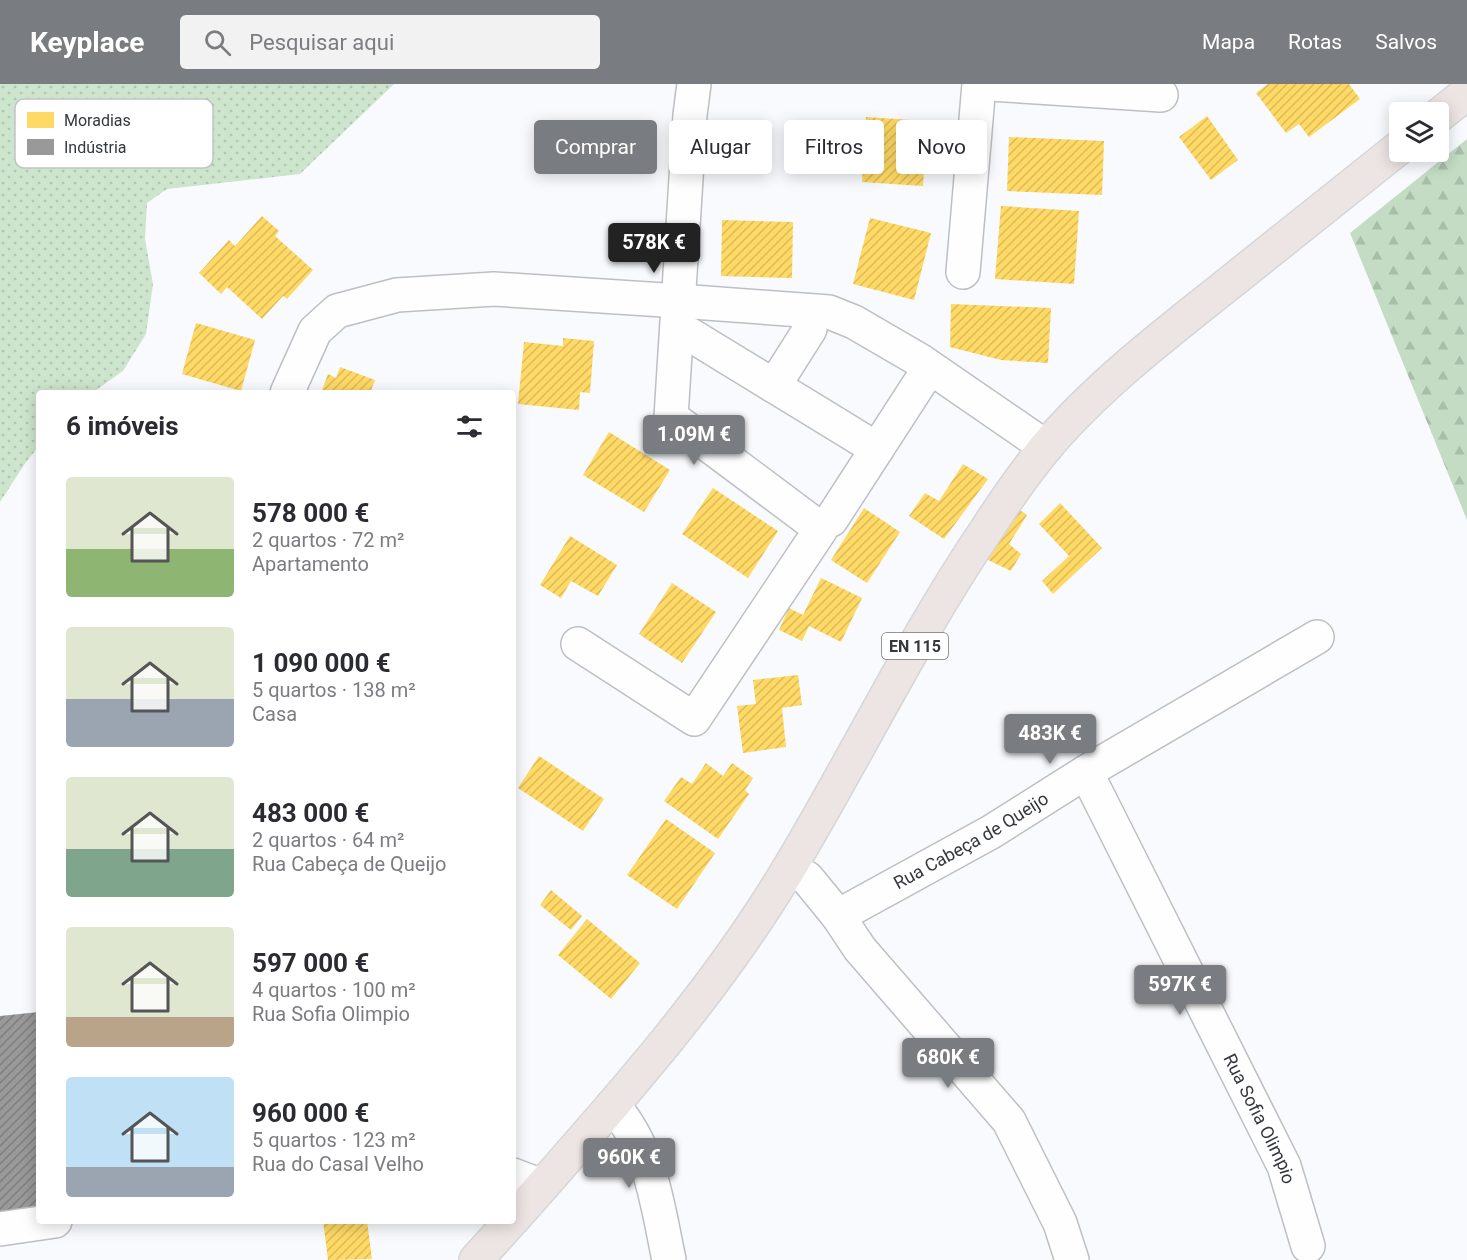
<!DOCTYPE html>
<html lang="pt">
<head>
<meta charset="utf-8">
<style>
	:root { --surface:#fff; --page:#f2f2f3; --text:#2b2b33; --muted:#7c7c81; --accent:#797c80 }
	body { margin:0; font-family:Roboto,sans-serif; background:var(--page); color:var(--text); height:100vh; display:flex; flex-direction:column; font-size:22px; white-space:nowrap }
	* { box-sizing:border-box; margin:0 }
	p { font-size:20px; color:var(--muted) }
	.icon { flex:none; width:33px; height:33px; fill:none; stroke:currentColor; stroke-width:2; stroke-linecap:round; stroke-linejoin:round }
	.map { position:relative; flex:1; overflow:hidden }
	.panel { position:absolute; left:36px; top:306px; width:480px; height:834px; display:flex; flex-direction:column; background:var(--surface); border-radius:6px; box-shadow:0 3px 15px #0003 }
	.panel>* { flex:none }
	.hud { position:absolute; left:534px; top:36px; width:570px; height:54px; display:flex; gap:12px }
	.tools { position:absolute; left:1389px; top:18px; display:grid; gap:12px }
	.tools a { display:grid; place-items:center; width:60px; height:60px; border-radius:6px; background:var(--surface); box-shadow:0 3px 15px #0003; font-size:30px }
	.price { position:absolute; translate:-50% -51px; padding:0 14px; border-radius:6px; background:var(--accent); color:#fff; font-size:20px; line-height:39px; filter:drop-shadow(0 2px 3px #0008) }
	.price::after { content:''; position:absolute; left:50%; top:36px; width:18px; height:14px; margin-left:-9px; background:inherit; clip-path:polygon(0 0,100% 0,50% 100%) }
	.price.active { background:#222; color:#fff }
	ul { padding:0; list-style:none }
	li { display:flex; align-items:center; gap:18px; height:150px; padding:0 30px }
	li span { display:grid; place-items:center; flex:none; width:168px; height:120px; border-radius:6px; color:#555 }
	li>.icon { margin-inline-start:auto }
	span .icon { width:72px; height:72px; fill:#fffc; stroke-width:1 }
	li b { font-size:26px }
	h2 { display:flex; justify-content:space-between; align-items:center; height:72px; padding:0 30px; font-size:26px }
	.chip { padding:0 21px; border-radius:6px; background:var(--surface); box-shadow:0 3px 15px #0003; font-size:21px; line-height:54px }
	.chip.active { background:var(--accent); color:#fff }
	header { display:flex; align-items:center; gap:36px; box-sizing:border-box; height:84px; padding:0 30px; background:var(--accent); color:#fff }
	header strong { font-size:28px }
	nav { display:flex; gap:33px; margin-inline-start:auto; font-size:21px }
	.search { width:420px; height:54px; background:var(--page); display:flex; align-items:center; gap:15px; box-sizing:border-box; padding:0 21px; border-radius:6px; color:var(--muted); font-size:22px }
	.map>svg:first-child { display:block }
	.grass { fill:url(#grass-dots) }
	.forest { fill:url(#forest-firs) }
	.homes { fill:url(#homes-hatch) }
	.industry { fill:url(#industry-hatch) }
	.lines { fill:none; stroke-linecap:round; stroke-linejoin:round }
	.minor-casing { stroke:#bdbfc2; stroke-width:36 }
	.major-casing { stroke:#d4d6d7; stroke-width:36 }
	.minor { stroke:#fefeff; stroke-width:33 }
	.major { stroke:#ede5e4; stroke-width:33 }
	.labels { text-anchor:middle; stroke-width:6; stroke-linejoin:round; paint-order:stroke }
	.shield { fill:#fff; stroke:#727476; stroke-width:1.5 }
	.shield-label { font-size:16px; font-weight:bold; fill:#35383c }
	.street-label { font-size:18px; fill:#35383c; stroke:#fff }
	.key { fill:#fff; stroke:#c2c3c4; stroke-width:1.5 }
	.key-label { font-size:16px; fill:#35383c }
</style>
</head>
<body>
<header>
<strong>Keyplace</strong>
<div class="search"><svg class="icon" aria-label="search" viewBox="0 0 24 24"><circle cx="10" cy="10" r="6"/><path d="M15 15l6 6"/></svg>Pesquisar aqui</div>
<nav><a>Mapa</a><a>Rotas</a><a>Salvos</a></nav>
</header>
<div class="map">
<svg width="1467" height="1176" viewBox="0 0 1467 1176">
	<defs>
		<pattern id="grass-dots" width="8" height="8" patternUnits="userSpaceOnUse" patternTransform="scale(1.5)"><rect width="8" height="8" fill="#cde5cc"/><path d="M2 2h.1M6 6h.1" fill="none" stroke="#b1c5b0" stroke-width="1.8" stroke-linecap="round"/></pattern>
		<pattern id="forest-firs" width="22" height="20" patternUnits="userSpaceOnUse" patternTransform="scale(1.5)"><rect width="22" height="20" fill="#c4dcc3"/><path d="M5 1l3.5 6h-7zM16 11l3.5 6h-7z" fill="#a9bea8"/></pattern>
		<pattern id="homes-hatch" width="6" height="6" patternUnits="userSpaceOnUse" patternTransform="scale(1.5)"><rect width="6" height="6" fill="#ffd966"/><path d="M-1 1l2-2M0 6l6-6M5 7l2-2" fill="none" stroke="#dbbb59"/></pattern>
		<pattern id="industry-hatch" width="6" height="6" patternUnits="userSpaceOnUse" patternTransform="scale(1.5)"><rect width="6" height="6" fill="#999"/><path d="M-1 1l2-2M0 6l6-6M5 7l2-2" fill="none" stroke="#7e7e7e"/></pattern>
	</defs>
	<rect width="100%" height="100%" fill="#f8fafd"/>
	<path class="grass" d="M 0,0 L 394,0 L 300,90 L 167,105 L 147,119 L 145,155 L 153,200 L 146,250 L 123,287 L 92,309 L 39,309 L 39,362 L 26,378 L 0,418 Z"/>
	<path class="forest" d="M 1467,55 L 1467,436 L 1350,149 Z"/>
	<path class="homes" d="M 1268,0 L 1349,0 L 1360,15 L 1309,53 L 1299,40 L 1286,49 L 1256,9 Z
		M 1207,32 L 1238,76 L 1211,96 L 1179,53 Z
		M 866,33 L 927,37 L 923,102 L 862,98 Z
		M 1009,53 L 1104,57 L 1102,111 L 1007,107 Z
		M 1001,122 L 1079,127 L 1074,200 L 995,195 Z
		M 262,132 L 279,147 L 275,152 L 313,186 L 287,215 L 283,212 L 262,235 L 227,203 L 221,210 L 199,189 L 229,156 L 235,162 Z
		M 870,134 L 931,149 L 914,216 L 853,200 Z
		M 722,136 L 793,138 L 792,194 L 721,192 Z
		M 951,220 L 1051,224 L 1048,279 L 1001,276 L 950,263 Z
		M 196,239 L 255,256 L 241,307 L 182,290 Z
		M 563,254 L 594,257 L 590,309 L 580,308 L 579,326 L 518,320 L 524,258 L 563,262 Z
		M 340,283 L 375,296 L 370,309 L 321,309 L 328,290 L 336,294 Z
		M 609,348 L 670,386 L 644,428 L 583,391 Z
		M 963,380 L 988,395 L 944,455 L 909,432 L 925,409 L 939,417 Z
		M 713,404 L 778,447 L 748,494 L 682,450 Z
		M 1060,419 L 1102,464 L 1053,510 L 1042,497 L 1069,472 L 1039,440 Z
		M 864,424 L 900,448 L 867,499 L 831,476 Z
		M 1017,424 L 1027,431 L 1009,460 L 1021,470 L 1011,487 L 982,473 Z
		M 570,452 L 617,481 L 598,512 L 571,497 L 561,514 L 540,501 Z
		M 821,494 L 862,514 L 841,558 L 809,542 L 802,557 L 779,546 L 789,524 L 803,531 Z
		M 672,499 L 716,528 L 682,579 L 639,550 Z
		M 798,591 L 802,621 L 782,624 L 786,663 L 743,669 L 737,622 L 756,620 L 753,596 Z
		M 539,672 L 604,715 L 583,747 L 518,704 Z
		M 706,679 L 723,692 L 732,679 L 753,694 L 745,706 L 749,710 L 718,755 L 664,717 L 681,693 L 692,700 Z
		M 666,735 L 715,769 L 677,825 L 627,791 Z
		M 551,806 L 582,832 L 571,846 L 540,821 Z
		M 587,835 L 640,879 L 611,915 L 558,871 Z
		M 323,1137 L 367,1137 L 372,1175 L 328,1176 Z"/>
	<path class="industry" d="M 39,928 L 39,1123 L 0,1128 L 0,932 Z"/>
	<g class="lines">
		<defs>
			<g id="minor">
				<path d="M 990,0 L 1161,11"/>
				<path d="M 963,188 L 979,0"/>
				<path d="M 810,245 L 774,302 L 877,365"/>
				<path d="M 689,250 L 774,302"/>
				<path d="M 287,309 L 315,247 L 337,227 L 397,211 L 494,205 L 679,217 L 829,228 L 854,238 L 921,277 L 1046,363"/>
				<path d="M 831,436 L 921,297"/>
				<path d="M 578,560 L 694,635 L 821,445 L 671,333 L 690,31 L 694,0"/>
				<path id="s1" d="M 1086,688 L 1284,1082 L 1308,1162"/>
				<path id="s2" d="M 789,785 L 807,794 L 838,832 L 991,748 L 1086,688 L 1317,553"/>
				<path d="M 838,832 L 860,865 L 1009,1037 L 1060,1139 L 1072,1176"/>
				<path d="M 613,1021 C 652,1067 657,1119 669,1176"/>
				<path d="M 513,1091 L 542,1102"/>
				<path d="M 0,1145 L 55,1137"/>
			</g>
			<path id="major" d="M 1438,32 L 1467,9
				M 513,1135 C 611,1024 712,913 788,786 C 856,673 913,554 987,445 C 1005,417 1024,390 1045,364 C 1093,307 1154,259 1212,213 C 1274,163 1337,113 1400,63
				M 476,1176 L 511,1137"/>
		</defs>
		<use href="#minor" class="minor-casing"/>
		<use href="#major" class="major-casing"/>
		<use href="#minor" class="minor"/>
		<use href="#major" class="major"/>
	</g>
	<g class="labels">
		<rect class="shield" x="882" y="549" width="66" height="26" rx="4.5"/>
		<g class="shield-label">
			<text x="915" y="568">EN 115</text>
		</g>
		<g class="street-label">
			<text dy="6" stroke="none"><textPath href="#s2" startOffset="222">Rua Cabeça de Queijo</textPath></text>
			<text dy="6" stroke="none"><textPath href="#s1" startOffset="388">Rua Sofia Olimpio</textPath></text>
		</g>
	</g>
	<rect x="15" y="15" width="198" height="69" rx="9" class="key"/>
	<rect x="27" y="28" width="27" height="16" fill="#ffd966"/>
	<rect x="27" y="55" width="27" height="16" fill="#999"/>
	<g class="key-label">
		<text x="64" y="42">Moradias</text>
		<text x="64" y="69">Indústria</text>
	</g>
</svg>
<div class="tools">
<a><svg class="icon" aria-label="layers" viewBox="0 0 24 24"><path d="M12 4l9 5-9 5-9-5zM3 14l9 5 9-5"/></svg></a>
</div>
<b class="price active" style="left:654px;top:190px">578K €</b>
<b class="price" style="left:694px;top:382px">1.09M €</b>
<b class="price" style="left:1050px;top:681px">483K €</b>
<b class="price" style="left:1180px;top:932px">597K €</b>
<b class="price" style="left:948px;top:1005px">680K €</b>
<b class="price" style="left:629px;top:1105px">960K €</b>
<div class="hud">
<a class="chip active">Comprar</a>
<a class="chip">Alugar</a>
<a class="chip">Filtros</a>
<a class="chip">Novo</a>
</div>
<section class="panel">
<h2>6 imóveis<svg class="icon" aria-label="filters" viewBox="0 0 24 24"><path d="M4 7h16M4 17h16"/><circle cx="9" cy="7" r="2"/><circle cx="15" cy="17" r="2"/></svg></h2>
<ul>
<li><span style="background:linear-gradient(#dfe7d0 60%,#8fb573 0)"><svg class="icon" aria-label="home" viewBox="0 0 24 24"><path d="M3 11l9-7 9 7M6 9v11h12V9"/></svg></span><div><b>578 000 €</b><p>2 quartos · 72 m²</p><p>Apartamento</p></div></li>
<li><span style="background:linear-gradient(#dfe7d0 60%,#9aa5b1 0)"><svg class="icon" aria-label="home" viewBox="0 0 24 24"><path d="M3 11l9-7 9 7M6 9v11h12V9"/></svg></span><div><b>1 090 000 €</b><p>5 quartos · 138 m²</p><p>Casa</p></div></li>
<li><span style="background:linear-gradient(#dfe7d0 60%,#7fa58c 0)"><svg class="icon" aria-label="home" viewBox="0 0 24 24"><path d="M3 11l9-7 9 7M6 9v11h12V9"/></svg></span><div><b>483 000 €</b><p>2 quartos · 64 m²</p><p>Rua Cabeça de Queijo</p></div></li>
<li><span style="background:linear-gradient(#dfe7d0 75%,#b9a48a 0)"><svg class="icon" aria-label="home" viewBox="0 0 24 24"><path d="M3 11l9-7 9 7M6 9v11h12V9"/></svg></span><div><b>597 000 €</b><p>4 quartos · 100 m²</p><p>Rua Sofia Olimpio</p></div></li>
<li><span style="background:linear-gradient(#bfe0f5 75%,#9aa5b1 0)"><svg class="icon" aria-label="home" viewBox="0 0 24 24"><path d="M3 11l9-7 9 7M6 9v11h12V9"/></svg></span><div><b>960 000 €</b><p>5 quartos · 123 m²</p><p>Rua do Casal Velho</p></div></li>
</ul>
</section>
</div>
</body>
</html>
